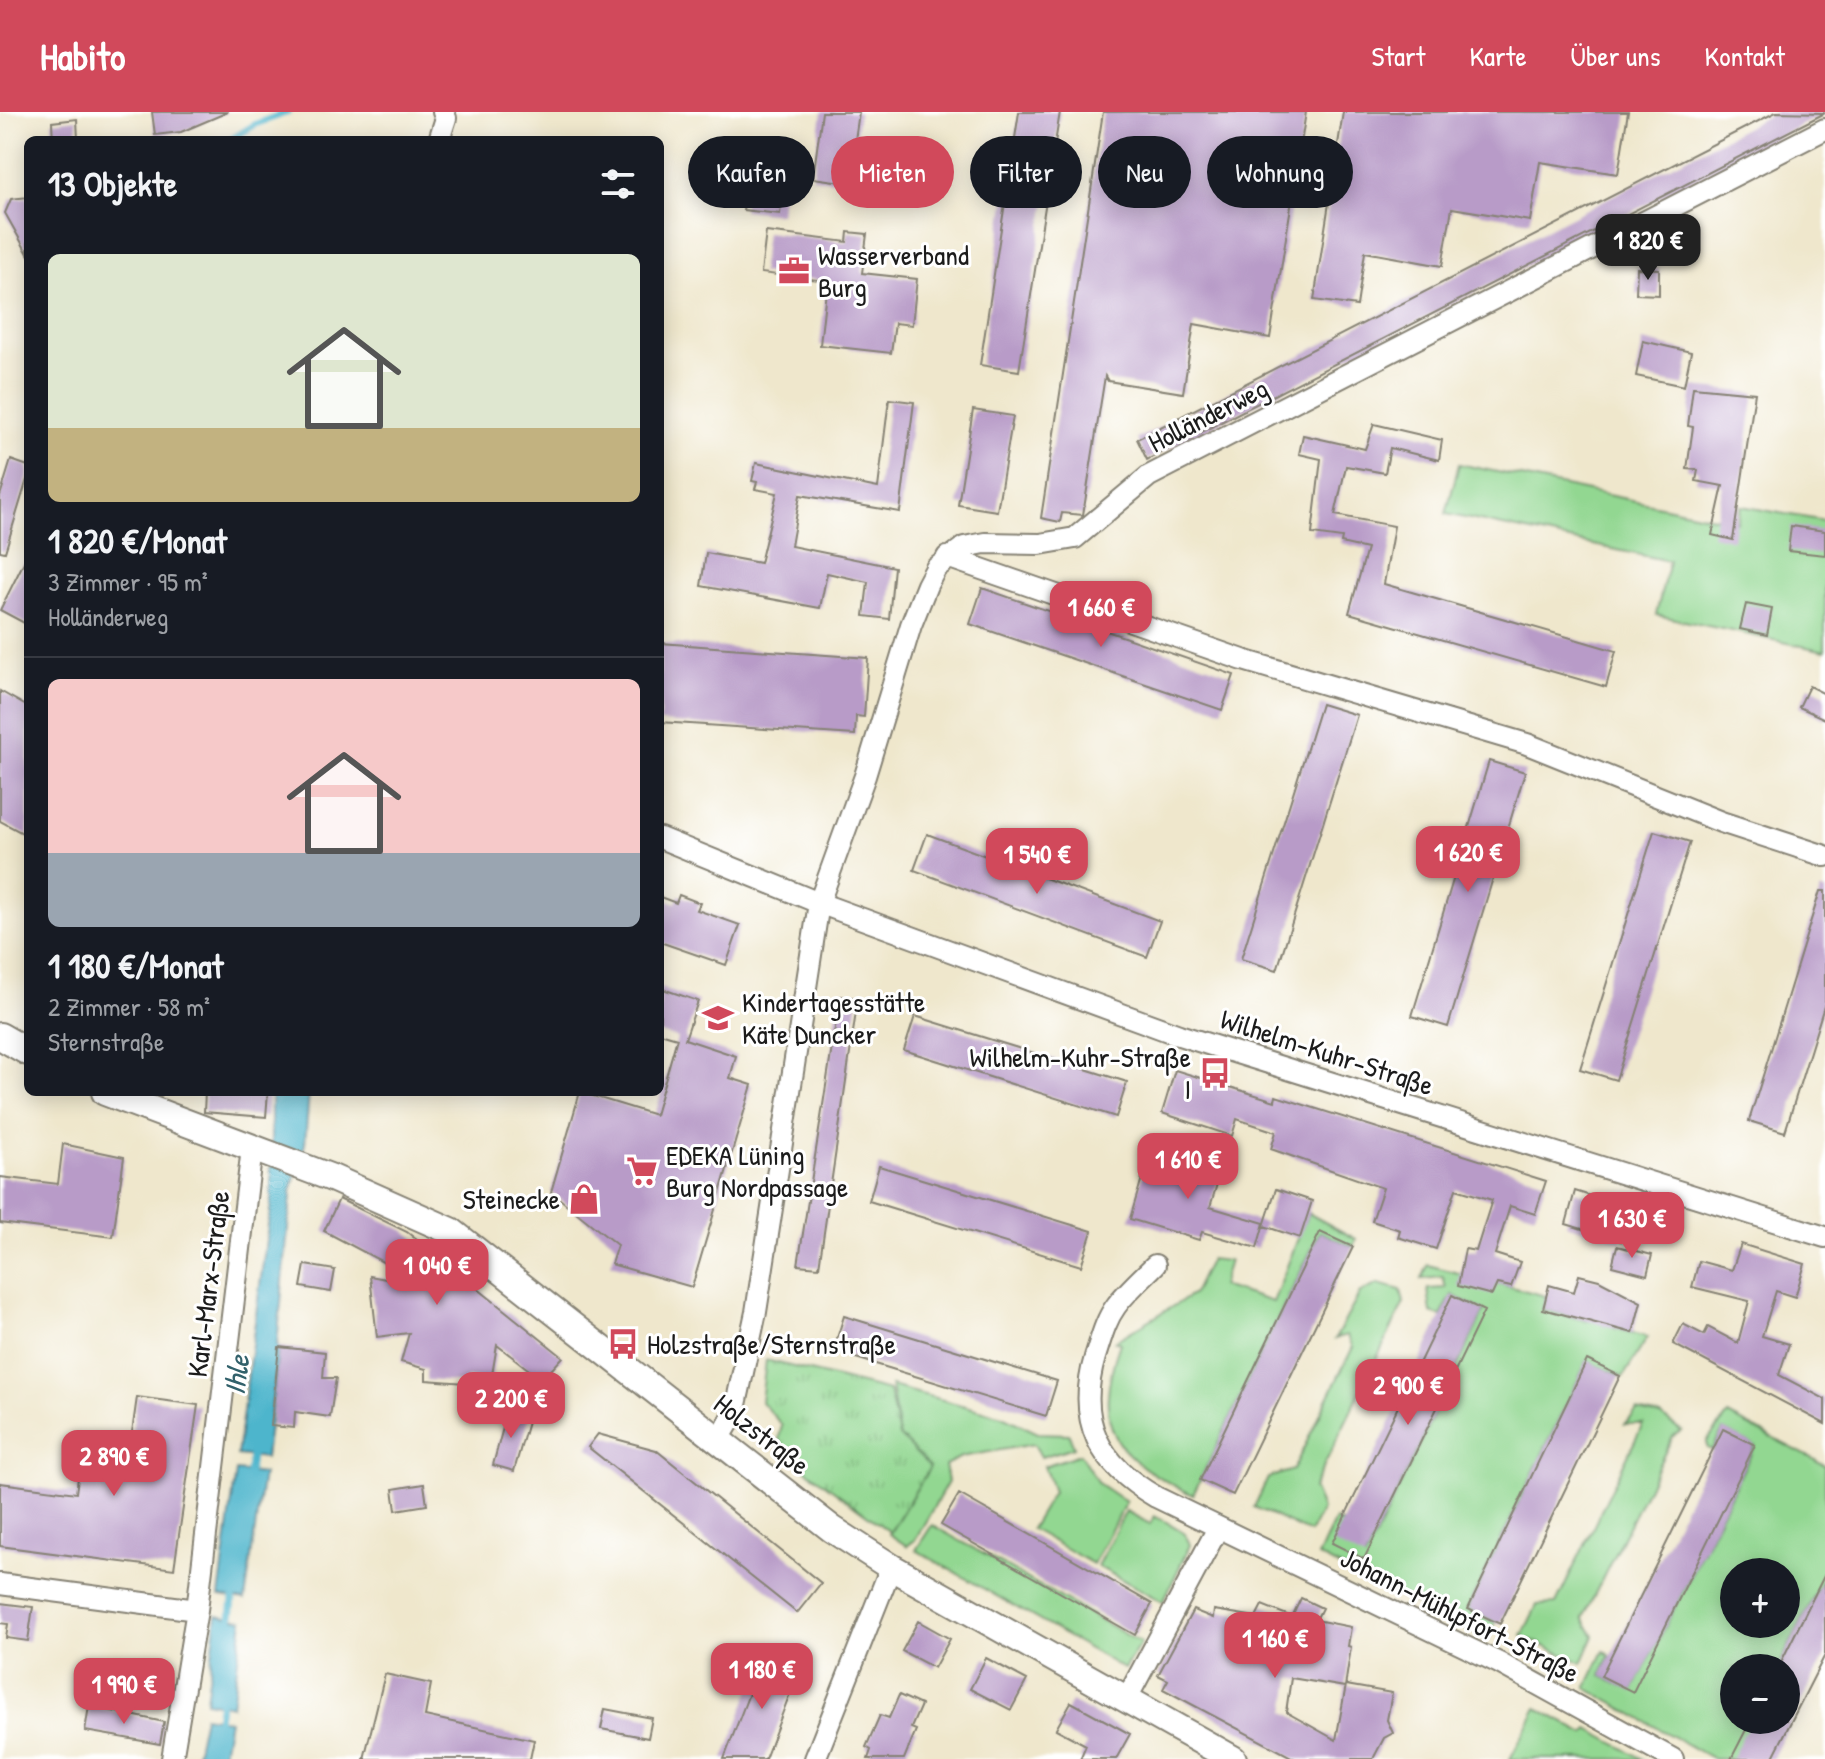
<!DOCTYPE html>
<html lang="de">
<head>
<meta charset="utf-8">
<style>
	:root { --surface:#171b24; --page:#20242c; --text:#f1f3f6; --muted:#9ea1a6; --line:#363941; --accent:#d1495b }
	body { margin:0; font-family:"Patrick Hand",sans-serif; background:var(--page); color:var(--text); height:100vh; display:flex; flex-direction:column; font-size:30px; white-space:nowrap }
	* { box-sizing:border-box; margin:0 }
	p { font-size:26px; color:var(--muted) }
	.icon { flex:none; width:44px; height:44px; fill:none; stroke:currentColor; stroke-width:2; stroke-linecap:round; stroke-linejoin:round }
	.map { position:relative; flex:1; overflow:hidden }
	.details { position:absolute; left:24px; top:24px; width:640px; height:960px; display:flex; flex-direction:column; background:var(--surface); border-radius:12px; box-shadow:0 4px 20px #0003 }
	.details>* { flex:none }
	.hud { position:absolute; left:688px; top:24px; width:760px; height:72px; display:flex; gap:16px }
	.controls { position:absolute; left:1720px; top:1446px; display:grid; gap:16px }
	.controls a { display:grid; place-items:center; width:80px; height:80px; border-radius:50%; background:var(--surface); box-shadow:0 4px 20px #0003; font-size:40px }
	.price { position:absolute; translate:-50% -68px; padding:0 18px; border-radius:16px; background:var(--accent); color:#fff; font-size:26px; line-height:52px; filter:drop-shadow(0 2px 4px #0008) }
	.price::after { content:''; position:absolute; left:50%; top:48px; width:24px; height:18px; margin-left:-12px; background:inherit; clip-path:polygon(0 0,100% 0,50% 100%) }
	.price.active { background:#222; color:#fff }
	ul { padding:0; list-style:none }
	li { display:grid; align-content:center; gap:16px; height:424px; padding:0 24px }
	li+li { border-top:2px solid var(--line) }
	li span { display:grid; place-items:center; height:248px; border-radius:12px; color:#555 }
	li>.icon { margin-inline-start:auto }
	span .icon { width:144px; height:144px; fill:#fffc; stroke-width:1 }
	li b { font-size:34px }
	h2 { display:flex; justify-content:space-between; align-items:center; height:96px; padding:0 24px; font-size:34px }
	.pill { padding:0 28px; border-radius:36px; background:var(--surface); box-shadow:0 4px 20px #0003; font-size:28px; line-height:72px }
	.pill.active { background:var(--accent); color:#fff }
	header { display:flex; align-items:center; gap:48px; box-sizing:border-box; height:112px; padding:0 40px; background:var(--accent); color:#fff }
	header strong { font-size:38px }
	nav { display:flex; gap:44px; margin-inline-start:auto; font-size:28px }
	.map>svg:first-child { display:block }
	.green { fill:#92d791; stroke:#577a56; stroke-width:2; fill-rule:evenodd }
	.park { fill:url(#park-tufts); stroke:#577a56; stroke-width:2 }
	.water { fill:#4db5cc; stroke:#346874; stroke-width:2 }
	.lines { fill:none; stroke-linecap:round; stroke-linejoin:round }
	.stream { stroke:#4db5cc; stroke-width:7 }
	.building { fill:#b89bc8 }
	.minor-casing { stroke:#868274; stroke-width:24 }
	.tertiary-casing { stroke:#868274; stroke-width:30 }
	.minor { stroke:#fff; stroke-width:20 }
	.tertiary { stroke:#fff; stroke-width:26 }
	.labels { text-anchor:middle; stroke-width:6; stroke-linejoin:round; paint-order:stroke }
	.poi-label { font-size:28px; fill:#1c1c1c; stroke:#fff; text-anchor:start }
	.street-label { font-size:28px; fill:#1c1c1c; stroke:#fff }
	.water-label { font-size:30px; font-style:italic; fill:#32616b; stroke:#fff }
</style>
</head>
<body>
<header>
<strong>Habito</strong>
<nav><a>Start</a><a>Karte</a><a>Über uns</a><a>Kontakt</a></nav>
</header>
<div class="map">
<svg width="1825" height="1647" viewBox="0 0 1825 1647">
	<defs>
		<pattern id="park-tufts" width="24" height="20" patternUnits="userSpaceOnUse" patternTransform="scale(2)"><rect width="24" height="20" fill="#92d791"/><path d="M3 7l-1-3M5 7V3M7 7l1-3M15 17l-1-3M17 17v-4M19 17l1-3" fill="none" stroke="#7db87c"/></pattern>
	</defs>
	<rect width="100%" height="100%" fill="#fff"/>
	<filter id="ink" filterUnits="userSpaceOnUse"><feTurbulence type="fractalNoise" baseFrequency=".0125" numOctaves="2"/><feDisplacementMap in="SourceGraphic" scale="16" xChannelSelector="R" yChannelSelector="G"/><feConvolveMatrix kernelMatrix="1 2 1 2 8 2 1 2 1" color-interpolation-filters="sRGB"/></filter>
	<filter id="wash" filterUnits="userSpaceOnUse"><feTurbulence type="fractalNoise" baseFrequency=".006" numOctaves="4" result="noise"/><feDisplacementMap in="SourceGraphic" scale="32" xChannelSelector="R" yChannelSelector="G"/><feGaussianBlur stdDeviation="1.8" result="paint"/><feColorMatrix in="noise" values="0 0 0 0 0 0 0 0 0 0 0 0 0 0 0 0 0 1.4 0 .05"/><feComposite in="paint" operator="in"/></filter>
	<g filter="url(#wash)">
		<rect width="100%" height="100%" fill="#efe7cc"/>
		<path class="green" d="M 1459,352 L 1737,410 L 1741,394 L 1825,409 L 1825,539 L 1656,503 L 1669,449 L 1446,402 Z
			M 1308,1101 L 1356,1127 L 1353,1135 L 1320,1120 L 1193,1383 C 1115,1346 1090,1317 1120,1231 L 1115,1229 L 1193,1182 L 1210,1147 L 1229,1149 L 1221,1174 L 1273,1190 Z
			M 1428,1153 L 1546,1184 L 1543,1197 L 1587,1209 L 1617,1203 L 1614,1216 L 1648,1225 L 1623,1265 L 1587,1249 L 1468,1496 L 1496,1510 L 1486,1527 L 1318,1444 L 1335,1408 L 1342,1411 L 1365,1446 L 1484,1199 L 1452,1183 L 1441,1204 L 1431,1201 L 1428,1177 L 1446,1176 L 1443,1165 L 1422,1167 Z
			M 1378,1172 L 1401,1178 L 1404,1191 L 1313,1376 L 1322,1397 L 1310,1421 L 1254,1395 L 1268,1366 L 1293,1358 L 1353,1235 L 1347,1223 L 1335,1227 L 1360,1181 Z
			M 891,1274 L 1002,1304 L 1038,1321 L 1069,1322 L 1074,1335 L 1041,1345 L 1034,1332 L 961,1345 L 945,1353 L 948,1370 L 915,1428 L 907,1434 L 889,1422 L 930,1355 L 899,1324 Z
			M 1637,1299 L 1661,1304 L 1682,1319 L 1673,1324 L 1583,1506 L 1594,1524 L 1582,1551 L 1522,1524 L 1537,1493 L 1556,1492 L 1643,1312 L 1625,1312 Z
			M 1728,1303 L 1825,1353 L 1825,1462 L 1778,1556 L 1734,1556 L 1734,1608 L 1751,1608 L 1736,1647 L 1713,1647 L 1586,1576 L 1604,1539 L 1610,1544 L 1601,1564 L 1633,1579 L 1755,1334 L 1723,1318 L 1712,1338 L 1707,1336 L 1707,1329 ZM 1734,1460 L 1786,1460 L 1786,1512 L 1734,1512 Z
			M 1080,1342 L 1098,1371 L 1126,1390 L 1093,1452 L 1031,1417 L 1053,1380 L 1044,1354 Z
			M 1126,1399 L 1150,1412 L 1154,1404 C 1169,1412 1185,1416 1190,1433 L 1163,1490 L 1097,1454 Z
			M 932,1413 L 1141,1531 L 1124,1557 L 916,1438 Z
			M 1537,1596 L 1585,1622 L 1589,1617 L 1643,1647 L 1510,1647 Z"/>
		<path class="park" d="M 766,1248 L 889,1279 L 899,1324 L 930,1355 L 890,1420 L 783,1341 L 779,1326 L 782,1313 L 761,1290 Z"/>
		<path class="water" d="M 271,980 L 309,980 L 305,1032 L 292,1074 L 277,1233 L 279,1235 L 265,1346 L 237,1343 L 271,1091 Z
			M 236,1359 L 263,1362 L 245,1488 L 219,1484 Z
			M 217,1503 L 243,1508 L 232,1594 L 206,1589 Z
			M 204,1604 L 229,1608 L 222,1647 L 195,1647 Z"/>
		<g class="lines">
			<path class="stream" d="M 230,28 L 256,12 L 288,0
				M 248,1367 L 252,1336
				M 230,1514 L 234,1479
				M 217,1613 L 222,1582"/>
		</g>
		<g id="blocks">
			<path class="building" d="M 152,0 L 228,0 L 181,20 L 155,23 Z
				M 822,0 L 859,0 L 849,71 L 813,66 Z
				M 1019,0 L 1060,0 L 1019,259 L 980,253 Z
				M 1103,0 L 1306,0 L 1270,226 L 1194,212 L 1183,281 L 1108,269 L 1105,264 L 1083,403 L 1062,401 L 1060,410 L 1041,406 Z
				M 1343,0 L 1628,0 L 1618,62 L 1540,50 L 1530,109 L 1452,96 L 1442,154 L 1365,140 L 1357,194 L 1314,188 Z
				M 1776,0 L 1825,1 L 1147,348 L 1137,327 Z
				M 77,7 L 78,28 L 53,28 L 52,10 Z
				M 752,44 L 786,48 L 780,102 L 743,98 Z
				M 28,85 L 28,142 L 5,101 L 11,87 Z
				M 766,120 L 847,130 L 848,120 L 867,122 L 862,161 L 917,167 L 912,213 L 895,211 L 891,241 L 820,233 L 827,169 L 761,161 Z
				M 1637,156 L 1659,157 L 1659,183 L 1636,182 Z
				M 1643,229 L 1691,240 L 1684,274 L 1636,264 Z
				M 1693,275 L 1755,281 L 1733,428 L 1712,423 L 1723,374 L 1696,369 L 1698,358 L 1687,357 L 1693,315 L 1688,314 Z
				M 889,287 L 914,290 L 900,400 L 800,383 L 791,434 L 894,455 L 889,507 L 864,504 L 868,470 L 827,461 L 820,496 L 701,474 L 706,441 L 760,451 L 777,381 L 755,377 L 757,370 L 752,369 L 756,351 L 878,376 Z
				M 973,298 L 1013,304 L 997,399 L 958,393 Z
				M 1374,312 L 1442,328 L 1439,348 L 1390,336 L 1385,361 L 1346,354 L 1335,403 L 1394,414 L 1384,472 L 1616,539 L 1606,575 L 1349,501 L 1367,437 L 1341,431 L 1342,426 L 1312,422 L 1321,347 L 1299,342 L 1303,323 L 1365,337 Z
				M 11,348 L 28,354 L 28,364 L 5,440 L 0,439 L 0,384 Z
				M 1791,414 L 1825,419 L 1825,443 L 1788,439 Z
				M 28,442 L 28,513 L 0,498 Z
				M 982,476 L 1234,563 L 1222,598 L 970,512 Z
				M 1746,492 L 1772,497 L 1767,523 L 1740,517 Z
				M 660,531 L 868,546 L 864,605 L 856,604 L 855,623 L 660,610 Z
				M 1809,574 L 1825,582 L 1825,607 L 1799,595 Z
				M 0,579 L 28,595 L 28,724 L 0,709 Z
				M 1321,592 L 1357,603 L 1277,858 L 1241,847 Z
				M 1489,649 L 1525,660 L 1448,915 L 1412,904 Z
				M 1654,719 L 1690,730 L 1616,968 L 1580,957 Z
				M 927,722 L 1160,809 L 1147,845 L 914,758 Z
				M 1820,779 L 1825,779 L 1825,891 L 1785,1020 L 1749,1009 Z
				M 679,783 L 700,791 L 697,798 L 740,813 L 726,853 L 660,830 L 660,785 L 676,791 Z
				M 660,876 L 698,889 L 685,927 L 736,944 L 730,966 L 752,973 L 692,1175 L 611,1152 L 617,1133 L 551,1080 L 580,980 L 655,1003 L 677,926 L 660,921 Z
				M 840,884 L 858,886 L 819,1155 L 798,1153 Z
				M 915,904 L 1127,970 L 1116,1005 L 904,938 Z
				M 1175,958 L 1275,989 L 1276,984 L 1546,1069 L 1535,1102 L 1510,1094 L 1495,1142 L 1520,1150 L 1511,1175 L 1497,1172 L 1492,1183 L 1458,1174 L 1465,1137 L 1476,1139 L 1492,1088 L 1456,1077 L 1436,1137 L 1398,1125 L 1400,1118 L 1372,1109 L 1383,1076 L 1271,1037 L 1276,1020 L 1237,1007 L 1232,1024 L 1162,1001 Z
				M 205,980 L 268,980 L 266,1005 L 204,1000 Z
				M 63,1032 L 124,1045 L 113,1125 L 0,1111 L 0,1065 L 58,1072 Z
				M 1151,1035 L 1221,1059 L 1210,1095 L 1264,1111 L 1257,1136 L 1202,1120 L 1199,1128 L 1130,1107 Z
				M 879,1054 L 1092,1119 L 1081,1154 L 869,1089 Z
				M 1276,1077 L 1312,1089 L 1300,1126 L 1264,1114 Z
				M 1575,1079 L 1631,1097 L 1621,1129 L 1566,1112 Z
				M 339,1087 L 407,1120 L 563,1245 L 542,1268 L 497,1233 L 491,1269 L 467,1265 L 466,1271 L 426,1268 L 426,1257 L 401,1250 L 409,1221 L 377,1225 L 370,1164 L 432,1176 L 324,1119 Z
				M 1320,1120 L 1353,1135 L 1233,1383 L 1200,1368 Z
				M 1741,1132 L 1805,1152 L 1795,1185 L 1776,1179 L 1762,1224 L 1789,1232 L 1779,1263 L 1825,1287 L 1825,1312 L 1673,1232 L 1683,1212 L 1704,1223 L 1708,1215 L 1738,1231 L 1749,1189 L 1692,1175 L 1699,1149 L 1732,1158 Z
				M 1617,1134 L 1652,1143 L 1647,1163 L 1612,1154 Z
				M 305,1153 L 335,1158 L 331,1180 L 301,1175 Z
				M 1579,1163 L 1599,1168 L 1641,1190 L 1633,1221 L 1543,1197 L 1549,1173 L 1574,1180 Z
				M 1452,1183 L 1484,1199 L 1364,1447 L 1332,1431 Z
				M 844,1204 L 1057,1269 L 1046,1304 L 833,1239 Z
				M 279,1235 L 325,1240 L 323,1266 L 336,1266 L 330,1305 L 295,1300 L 294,1316 L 271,1314 Z
				M 1587,1248 L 1620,1264 L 1500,1512 L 1468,1497 Z
				M 137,1285 L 198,1293 L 174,1457 L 0,1434 L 0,1371 L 76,1381 L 79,1358 L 126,1363 Z
				M 508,1297 L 530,1303 L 514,1359 L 493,1353 Z
				M 1723,1317 L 1755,1333 L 1633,1580 L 1601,1564 Z
				M 598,1322 L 656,1338 L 821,1471 L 797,1501 L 588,1335 Z
				M 424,1372 L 427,1393 L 396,1398 L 393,1377 Z
				M 959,1382 L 1152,1492 L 1135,1523 L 941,1413 Z
				M 1825,1462 L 1825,1543 L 1772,1647 L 1731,1647 L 1751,1608 L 1786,1608 L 1786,1556 L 1778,1556 Z
				M 1301,1486 L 1322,1496 L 1316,1508 L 1351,1515 L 1348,1534 L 1351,1535 L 1345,1575 L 1291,1566 L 1286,1600 L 1336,1628 L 1346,1573 L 1392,1581 L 1387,1608 L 1393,1621 L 1384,1626 L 1373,1647 L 1295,1647 L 1163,1577 L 1168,1568 L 1158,1563 L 1193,1498 L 1213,1506 L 1214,1498 L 1256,1505 L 1262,1493 L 1292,1505 Z
				M 0,1491 L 33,1495 L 28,1529 L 6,1526 L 8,1512 L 0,1511 Z
				M 918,1509 L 950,1527 L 934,1556 L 902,1539 Z
				M 763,1545 L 799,1558 L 789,1584 L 765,1647 L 724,1647 Z
				M 986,1546 L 1027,1568 L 1011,1598 L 970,1577 Z
				M 385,1562 L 431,1572 L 425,1604 L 534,1628 L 530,1647 L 364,1647 Z
				M 899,1583 L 921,1593 L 911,1616 L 916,1618 L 904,1647 L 868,1647 L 871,1638 L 866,1635 L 880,1603 L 889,1606 Z
				M 1071,1590 L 1130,1622 L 1116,1647 L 1080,1647 L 1086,1633 L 1056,1617 Z
				M 89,1594 L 164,1610 L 160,1632 L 85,1619 Z
				M 605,1597 L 652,1606 L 648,1626 L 601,1617 Z"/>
		</g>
	</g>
	<g filter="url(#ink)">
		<use href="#blocks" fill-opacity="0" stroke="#868274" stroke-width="2"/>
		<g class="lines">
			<defs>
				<path id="minor" d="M 439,28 L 446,6 L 443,0
					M 947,445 L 1243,548 L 1527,632 L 1721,710 L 1825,744
					M 660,726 L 819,791 L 1179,923 L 1825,1125
					M 1155,1153 C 1142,1166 1127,1179 1116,1194 C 1105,1209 1101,1227 1095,1245 C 1076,1310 1099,1352 1156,1385 L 1499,1551 L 1673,1647
					M 718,1329 L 734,1302 L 756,1200 L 819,791 L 865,664 L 911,513 L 927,473 L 936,456 L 964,435 L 985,431 L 1040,432 L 1075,426 L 1149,364 L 1825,17
					M 0,1472 L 197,1498
					M 1126,1588 L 1218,1416
					M 172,1647 L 197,1498 L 252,1036
					M 815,1647 L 891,1455"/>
				<path id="tertiary" d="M 0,924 L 28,940
					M 105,980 L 332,1066 L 451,1119 L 832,1417 L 891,1455 L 1233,1647"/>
			</defs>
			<use href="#minor" class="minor-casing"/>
			<use href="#tertiary" class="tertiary-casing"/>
			<use href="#minor" class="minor"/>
			<use href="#tertiary" class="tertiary"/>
		</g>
	</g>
	<defs>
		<symbol id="office-bare" viewBox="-9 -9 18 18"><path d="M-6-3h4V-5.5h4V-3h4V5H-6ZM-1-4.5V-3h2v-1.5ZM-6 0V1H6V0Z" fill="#d1495b" stroke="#fff" stroke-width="2.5" paint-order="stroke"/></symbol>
		<symbol id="school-bare" viewBox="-9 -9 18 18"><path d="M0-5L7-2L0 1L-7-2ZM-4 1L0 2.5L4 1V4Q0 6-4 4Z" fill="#d1495b" stroke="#fff" stroke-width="2.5" paint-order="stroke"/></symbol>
		<symbol id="bus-bare" viewBox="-9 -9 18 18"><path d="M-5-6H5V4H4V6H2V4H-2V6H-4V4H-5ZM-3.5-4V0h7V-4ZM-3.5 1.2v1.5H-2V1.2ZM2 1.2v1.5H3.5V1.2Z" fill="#d1495b" stroke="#fff" stroke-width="2.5" paint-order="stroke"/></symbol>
		<symbol id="supermarket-bare" viewBox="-9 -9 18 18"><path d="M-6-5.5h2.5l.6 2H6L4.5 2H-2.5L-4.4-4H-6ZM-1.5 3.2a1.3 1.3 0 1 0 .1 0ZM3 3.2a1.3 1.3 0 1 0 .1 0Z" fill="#d1495b" stroke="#fff" stroke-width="2.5" paint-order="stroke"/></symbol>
		<symbol id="shop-bare" viewBox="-9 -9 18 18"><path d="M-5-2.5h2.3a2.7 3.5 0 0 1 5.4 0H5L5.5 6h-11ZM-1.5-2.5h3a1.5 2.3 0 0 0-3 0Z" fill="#d1495b" stroke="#fff" stroke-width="2.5" paint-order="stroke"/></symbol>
	</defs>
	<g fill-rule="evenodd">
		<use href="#office-bare" x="772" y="137" width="44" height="44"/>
		<use href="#school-bare" x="696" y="884" width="44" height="44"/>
		<use href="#bus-bare" x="1193" y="939" width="44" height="44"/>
		<use href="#supermarket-bare" x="620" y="1037" width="44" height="44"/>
		<use href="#shop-bare" x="562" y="1065" width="44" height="44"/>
		<use href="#bus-bare" x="601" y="1210" width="44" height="44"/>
	</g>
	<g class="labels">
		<g class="poi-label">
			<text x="818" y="153">Wasserverband<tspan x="818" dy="32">Burg</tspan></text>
			<text x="742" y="900">Kindertagesstätte<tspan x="742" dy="32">Käte Duncker</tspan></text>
			<text x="1191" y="955" text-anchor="end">Wilhelm-Kuhr-Straße<tspan x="1191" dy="32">I</tspan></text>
			<text x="666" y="1053">EDEKA Lüning<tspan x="666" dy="32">Burg Nordpassage</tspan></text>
			<text x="560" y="1097" text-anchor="end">Steinecke</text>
			<text x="647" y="1242">Holzstraße/Sternstraße</text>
		</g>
		<g class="street-label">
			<text transform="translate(1208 303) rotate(-27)" y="10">Holländerweg</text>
			<text transform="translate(1327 940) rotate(18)" y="10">Wilhelm-Kuhr-Straße</text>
			<text transform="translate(208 1172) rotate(-83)" y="10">Karl-Marx-Straße</text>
			<text transform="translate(762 1322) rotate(38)" y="10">Holzstraße</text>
			<text transform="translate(1460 1503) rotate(27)" y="10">Johann-Mühlpfort-Straße</text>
		</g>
		<g class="water-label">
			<text transform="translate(237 1263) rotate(-83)" y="10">Ihle</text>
		</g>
	</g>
</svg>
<div class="controls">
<a>+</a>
<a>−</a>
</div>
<b class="price active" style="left:1648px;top:170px">1 820 €</b>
<b class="price" style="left:1101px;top:537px">1 660 €</b>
<b class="price" style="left:1468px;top:782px">1 620 €</b>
<b class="price" style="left:1037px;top:784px">1 540 €</b>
<b class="price" style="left:1188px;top:1089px">1 610 €</b>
<b class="price" style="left:1632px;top:1148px">1 630 €</b>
<b class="price" style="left:437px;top:1195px">1 040 €</b>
<b class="price" style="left:1408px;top:1315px">2 900 €</b>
<b class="price" style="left:511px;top:1328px">2 200 €</b>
<b class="price" style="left:114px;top:1386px">2 890 €</b>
<b class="price" style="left:1275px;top:1568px">1 160 €</b>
<b class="price" style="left:762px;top:1599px">1 180 €</b>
<b class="price" style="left:124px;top:1614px">1 990 €</b>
<div class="hud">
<a class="pill">Kaufen</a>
<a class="pill active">Mieten</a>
<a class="pill">Filter</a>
<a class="pill">Neu</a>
<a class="pill">Wohnung</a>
</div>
<section class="details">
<h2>13 Objekte<svg class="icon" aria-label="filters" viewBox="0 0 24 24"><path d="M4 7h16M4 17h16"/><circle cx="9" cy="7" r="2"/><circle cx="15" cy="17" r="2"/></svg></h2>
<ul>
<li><span style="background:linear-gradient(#dfe7d0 70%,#c2b280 0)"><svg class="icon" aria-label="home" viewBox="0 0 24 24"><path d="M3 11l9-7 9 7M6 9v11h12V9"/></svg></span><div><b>1 820 €/Monat</b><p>3 Zimmer · 95 m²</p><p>Holländerweg</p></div></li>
<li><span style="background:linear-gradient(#f6c9c9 70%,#9aa5b1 0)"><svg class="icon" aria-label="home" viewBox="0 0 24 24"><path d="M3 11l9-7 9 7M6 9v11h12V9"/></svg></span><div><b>1 180 €/Monat</b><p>2 Zimmer · 58 m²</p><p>Sternstraße</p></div></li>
</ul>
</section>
</div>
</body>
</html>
